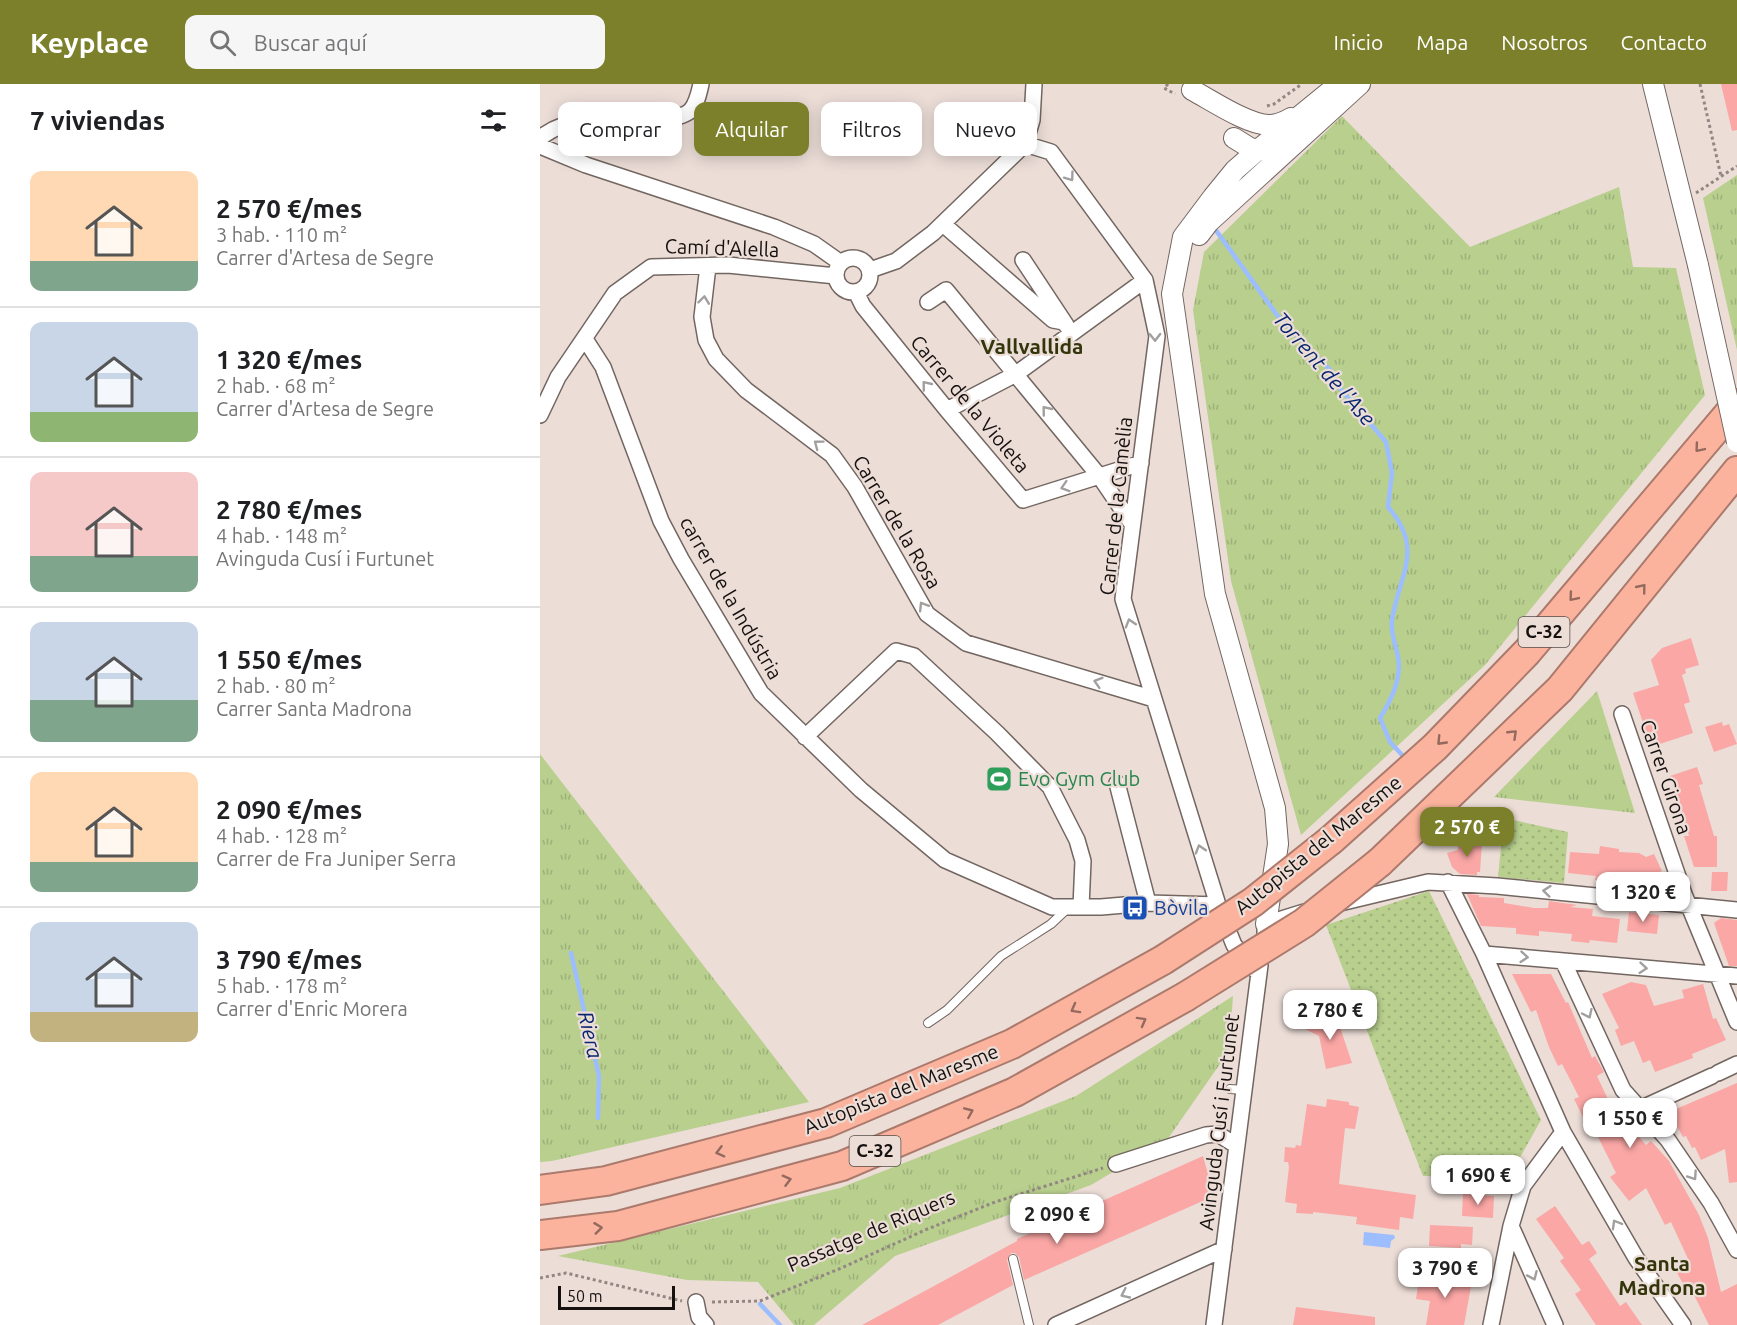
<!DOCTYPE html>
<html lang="es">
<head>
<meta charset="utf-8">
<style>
	:root { --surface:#fff; --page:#f6f6f6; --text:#202124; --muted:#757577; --line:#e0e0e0; --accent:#7c802a }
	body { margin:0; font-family:Ubuntu,sans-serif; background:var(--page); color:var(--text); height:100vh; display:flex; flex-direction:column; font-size:22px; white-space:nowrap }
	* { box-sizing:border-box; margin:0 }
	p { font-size:20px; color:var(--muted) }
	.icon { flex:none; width:33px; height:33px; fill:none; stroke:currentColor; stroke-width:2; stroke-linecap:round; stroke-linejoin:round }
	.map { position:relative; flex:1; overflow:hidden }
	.drawer { display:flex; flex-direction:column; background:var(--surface); width:540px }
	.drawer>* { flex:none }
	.top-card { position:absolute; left:18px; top:18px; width:570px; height:54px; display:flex; gap:12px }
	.scale { position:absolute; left:18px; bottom:15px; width:117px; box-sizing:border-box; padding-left:6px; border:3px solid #16110f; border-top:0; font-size:16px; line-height:21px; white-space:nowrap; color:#16110f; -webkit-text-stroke:4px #ecddd7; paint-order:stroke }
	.price { position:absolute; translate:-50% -51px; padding:0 14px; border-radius:12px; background:#fff; color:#222; font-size:20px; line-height:39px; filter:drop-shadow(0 2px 3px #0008) }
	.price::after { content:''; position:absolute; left:50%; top:36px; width:18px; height:14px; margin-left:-9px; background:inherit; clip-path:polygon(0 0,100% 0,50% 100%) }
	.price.on { background:var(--accent); color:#fff }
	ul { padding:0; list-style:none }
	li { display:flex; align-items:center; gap:18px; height:150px; padding:0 30px }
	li+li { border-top:2px solid var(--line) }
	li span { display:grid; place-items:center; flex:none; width:168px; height:120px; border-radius:12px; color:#555 }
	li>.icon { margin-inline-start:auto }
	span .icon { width:72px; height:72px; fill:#fffc; stroke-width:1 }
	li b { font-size:26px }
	h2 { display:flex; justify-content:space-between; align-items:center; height:72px; padding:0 30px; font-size:26px }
	.chip { padding:0 21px; border-radius:12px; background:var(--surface); box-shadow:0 3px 15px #0003; font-size:21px; line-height:54px }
	.chip.on { background:var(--accent); color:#fff }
	header { display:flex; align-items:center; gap:36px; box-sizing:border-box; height:84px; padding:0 30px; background:var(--accent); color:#fff }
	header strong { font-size:28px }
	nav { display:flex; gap:33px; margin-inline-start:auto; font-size:21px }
	.search { width:420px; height:54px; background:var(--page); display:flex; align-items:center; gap:15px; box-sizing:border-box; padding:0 21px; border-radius:12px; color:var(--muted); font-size:22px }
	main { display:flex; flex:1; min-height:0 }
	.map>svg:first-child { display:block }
	.grass { fill:url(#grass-tufts) }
	.park { fill:url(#park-dots) }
	.water { fill:#9dbefe }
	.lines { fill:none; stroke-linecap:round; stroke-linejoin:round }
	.stream { stroke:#9dbefe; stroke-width:4.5 }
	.building { fill:#faa7a5 }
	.service-casing { stroke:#736661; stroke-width:10 }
	.minor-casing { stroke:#736661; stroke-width:18 }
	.tertiary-casing { stroke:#736661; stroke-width:22 }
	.motorway-casing { stroke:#ab7a6c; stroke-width:32 }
	.path { stroke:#928783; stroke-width:3; stroke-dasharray:3 3; stroke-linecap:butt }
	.service { stroke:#fff; stroke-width:8 }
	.minor { stroke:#fff; stroke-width:15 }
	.tertiary { stroke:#fff; stroke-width:20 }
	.motorway { stroke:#fbb39e; stroke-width:28 }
	.tertiary-bridge-casing { stroke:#736661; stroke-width:22; stroke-linecap:butt }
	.motorway-bridge-casing { stroke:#ab7a6c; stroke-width:32; stroke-linecap:butt }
	.tertiary-bridge { stroke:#fff; stroke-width:20 }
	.motorway-bridge { stroke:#fbb39e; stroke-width:28 }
	.oneway { stroke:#a2a09f }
	.oneway2 { stroke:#946a5e }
	.labels { text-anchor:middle; stroke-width:4.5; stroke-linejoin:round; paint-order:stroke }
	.shield { fill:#ecddd7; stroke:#564e4b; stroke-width:1.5 }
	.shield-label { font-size:18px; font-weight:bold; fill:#16110f }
	.street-label { font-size:20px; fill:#16110f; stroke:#ecddd7 }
	.leisure-label { font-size:20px; fill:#27864d; stroke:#ecddd7; text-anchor:start }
	.transit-label { font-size:20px; fill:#164399; stroke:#ecddd7; text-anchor:start }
	.neighbourhood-label { font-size:21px; font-weight:bold; fill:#33350b; stroke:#ecddd7 }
	.water-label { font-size:21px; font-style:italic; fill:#08266e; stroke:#ecddd7 }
</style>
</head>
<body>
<header>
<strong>Keyplace</strong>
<div class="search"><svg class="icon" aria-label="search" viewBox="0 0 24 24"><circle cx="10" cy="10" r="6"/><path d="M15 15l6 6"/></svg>Buscar aquí</div>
<nav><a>Inicio</a><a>Mapa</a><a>Nosotros</a><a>Contacto</a></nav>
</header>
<main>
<section class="drawer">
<h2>7 viviendas<svg class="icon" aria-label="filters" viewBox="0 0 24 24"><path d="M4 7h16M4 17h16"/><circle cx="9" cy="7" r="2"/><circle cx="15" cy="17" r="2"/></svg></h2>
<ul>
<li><span style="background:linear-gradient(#ffd9b3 75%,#7fa58c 0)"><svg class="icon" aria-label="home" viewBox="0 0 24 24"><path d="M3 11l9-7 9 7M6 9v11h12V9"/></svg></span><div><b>2 570 €/mes</b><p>3 hab. · 110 m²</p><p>Carrer d'Artesa de Segre</p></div></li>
<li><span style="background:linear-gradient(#c9d6e8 75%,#8fb573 0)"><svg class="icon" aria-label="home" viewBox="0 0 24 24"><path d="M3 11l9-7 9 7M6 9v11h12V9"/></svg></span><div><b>1 320 €/mes</b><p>2 hab. · 68 m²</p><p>Carrer d'Artesa de Segre</p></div></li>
<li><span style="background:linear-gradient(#f6c9c9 70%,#7fa58c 0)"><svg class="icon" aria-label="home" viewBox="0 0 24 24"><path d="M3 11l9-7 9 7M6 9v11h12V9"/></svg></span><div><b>2 780 €/mes</b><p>4 hab. · 148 m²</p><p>Avinguda Cusí i Furtunet</p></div></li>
<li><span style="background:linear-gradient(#c9d6e8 65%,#7fa58c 0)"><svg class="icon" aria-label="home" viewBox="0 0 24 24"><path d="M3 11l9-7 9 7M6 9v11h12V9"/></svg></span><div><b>1 550 €/mes</b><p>2 hab. · 80 m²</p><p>Carrer Santa Madrona</p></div></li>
<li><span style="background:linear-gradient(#ffd9b3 75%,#7fa58c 0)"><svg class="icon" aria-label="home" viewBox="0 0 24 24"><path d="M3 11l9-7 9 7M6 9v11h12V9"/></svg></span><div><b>2 090 €/mes</b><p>4 hab. · 128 m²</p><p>Carrer de Fra Juniper Serra</p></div></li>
<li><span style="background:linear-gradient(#c9d6e8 75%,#c2b280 0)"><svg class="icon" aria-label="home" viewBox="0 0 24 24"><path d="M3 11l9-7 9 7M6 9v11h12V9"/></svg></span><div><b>3 790 €/mes</b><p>5 hab. · 178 m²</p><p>Carrer d'Enric Morera</p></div></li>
</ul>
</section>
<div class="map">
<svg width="1197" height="1241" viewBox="0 0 1197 1241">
	<defs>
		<pattern id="grass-tufts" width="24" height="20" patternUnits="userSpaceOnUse" patternTransform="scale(1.5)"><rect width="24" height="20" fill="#b8cf8e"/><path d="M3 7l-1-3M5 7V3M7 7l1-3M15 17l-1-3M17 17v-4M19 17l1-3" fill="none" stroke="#9db179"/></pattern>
		<pattern id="park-dots" width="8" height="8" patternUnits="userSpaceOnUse" patternTransform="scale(1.5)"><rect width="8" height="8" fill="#b8cf8e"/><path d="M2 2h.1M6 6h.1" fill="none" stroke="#9db179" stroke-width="1.8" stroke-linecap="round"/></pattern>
	</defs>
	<rect width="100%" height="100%" fill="#ecddd7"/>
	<path class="grass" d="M 802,32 L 930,163 L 1079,103 L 1093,183 L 1136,184 L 1165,311 L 945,581 L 761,751 L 691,497 L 653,226 L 664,168 Z
		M 1197,91 L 1197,266 L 1163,114 Z
		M 1057,607 L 1095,729 L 954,713 Z
		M 0,670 L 269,1018 L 12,1077 L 0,1078 Z
		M 693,912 L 689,967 L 627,1056 L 551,1101 L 355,1172 L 274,1241 L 254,1241 L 218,1198 L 147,1196 L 18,1172 L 300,1104 L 536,1012 Z"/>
	<path class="park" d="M 964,734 L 1028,748 L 1024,799 L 958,793 Z
		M 889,807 L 1001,1036 L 969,1093 L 883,1092 L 786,841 Z"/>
	<path class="water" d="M 824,1148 L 854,1151 L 855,1154 L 851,1157 L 850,1164 L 823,1161 Z"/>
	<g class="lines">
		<path class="stream" d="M 675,145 L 737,231 L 791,287 L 793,296 L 846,358 L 852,389 L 848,423 C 885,465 859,491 852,536 C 850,548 856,561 858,573 C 862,595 851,616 840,634 L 850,658 L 863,672
			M 31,869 L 59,992 L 58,1034
			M 220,1220 L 240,1241"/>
	</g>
	<path class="building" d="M 1181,0 L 1197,0 L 1197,46 L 1192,47 Z
		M 1151,554 L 1159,581 L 1145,585 L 1146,589 L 1142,591 L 1150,618 L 1144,620 L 1153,649 L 1111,663 L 1093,609 L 1119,601 L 1111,576 L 1122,564 Z
		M 1182,638 L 1183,642 L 1189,640 L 1197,660 L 1174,668 L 1165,643 Z
		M 1157,683 L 1163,700 L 1159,701 L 1174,752 L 1177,752 L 1177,783 L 1154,783 L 1144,752 L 1149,752 L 1137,709 L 1135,710 L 1130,692 Z
		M 919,758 L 942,759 L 940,788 L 937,788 L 937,791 L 920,790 L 912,783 L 907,769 L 918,766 Z
		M 1060,762 L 1079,765 L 1079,768 L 1099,769 L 1106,773 L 1114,770 L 1122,787 L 1088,800 L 1055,796 L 1056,792 L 1028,789 L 1030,768 L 1059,770 Z
		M 1172,788 L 1188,788 L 1187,807 L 1171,807 Z
		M 927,810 L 939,811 L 939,813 L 964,814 L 964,819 L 994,824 L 1008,824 L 1009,817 L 1037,821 L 1030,823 L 1053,825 L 1052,832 L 1080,835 L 1077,859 L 1050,856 L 1049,859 L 1031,857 L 1032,850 L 999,847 L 999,852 L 976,850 L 976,844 L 941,842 Z
		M 1089,828 L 1119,831 L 1117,850 L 1087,847 Z
		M 1181,834 L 1197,836 L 1197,882 L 1189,882 L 1174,839 Z
		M 972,890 L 1011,890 L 1026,919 L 1028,918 L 1052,974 L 1055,972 L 1064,988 L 1057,992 L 1079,1039 L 1084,1036 L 1106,1061 L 1111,1057 L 1129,1077 L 1159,1131 L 1168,1154 L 1181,1208 L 1197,1200 L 1197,1241 L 1169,1241 L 1152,1207 L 1148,1209 L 1135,1185 L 1149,1177 L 1131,1138 L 1125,1141 L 1106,1104 L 1089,1117 L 1070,1093 L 1076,1089 L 1050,1037 L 1046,1039 L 1034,1015 L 1039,1013 L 1022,980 L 1018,982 L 1009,963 L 996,926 L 991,928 Z
		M 1091,898 L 1106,901 L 1114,922 L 1144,914 L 1142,906 L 1163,900 L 1173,935 L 1176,934 L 1186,956 L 1152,970 L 1153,974 L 1115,988 L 1110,976 L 1103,979 L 1094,957 L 1081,962 L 1075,946 L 1079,944 L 1062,910 Z
		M 775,927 L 799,940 L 812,979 L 786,985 L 779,952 L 765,945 Z
		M 1197,999 L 1197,1098 L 1189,1099 L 1185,1065 L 1161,1076 L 1155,1063 L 1152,1064 L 1146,1052 L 1143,1053 L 1129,1028 Z
		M 787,1015 L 809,1018 L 809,1021 L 819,1023 L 815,1045 L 805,1044 L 799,1100 L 876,1111 L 873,1135 L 860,1133 L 859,1146 L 816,1140 L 817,1133 L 773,1128 L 773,1130 L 756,1129 L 757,1120 L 745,1118 L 749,1083 L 748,1078 L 744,1078 L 745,1063 L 755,1064 L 756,1061 L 761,1062 L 767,1020 L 786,1023 Z
		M 663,1072 L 674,1112 L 484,1196 L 479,1173 L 475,1169 L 471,1169 L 467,1176 L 473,1201 L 398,1241 L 322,1241 L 477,1157 L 477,1155 Z
		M 923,1110 L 954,1112 L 953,1134 L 922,1132 Z
		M 1015,1122 L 1042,1161 L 1049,1157 L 1057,1169 L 1049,1175 L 1080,1222 L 1086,1218 L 1102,1241 L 1056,1241 L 1035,1210 L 1041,1206 L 1020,1177 L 1024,1174 L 996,1135 Z
		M 890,1141 L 933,1143 L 932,1161 L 921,1160 L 921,1164 L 889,1162 Z
		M 880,1188 L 932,1197 L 924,1241 L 886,1241 L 890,1217 L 876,1215 Z
		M 756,1223 L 835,1233 L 835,1241 L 753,1241 Z"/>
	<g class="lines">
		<defs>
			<path id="service" d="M 388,939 L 407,926 L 461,872 L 511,840 L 528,824
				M 690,1005 L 704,1006
				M 473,1175 L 489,1241"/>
			<path id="minor" d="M 0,54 C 8,48 15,44 24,41 C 52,33 136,43 151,26 C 157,19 159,9 161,0
				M 485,60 L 511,68 L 605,196 L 617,252 L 583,515 L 678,821
				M 0,62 L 46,81 L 234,143 L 274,160 L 301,179
				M 403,140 L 513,236 L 524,238
				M296 191a17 17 0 1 1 34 0a17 17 0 1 1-34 0Z
				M 483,176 L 526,241
				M 168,182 L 162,233 L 166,256 L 176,275 L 206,306 L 292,371 L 315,403 L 387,530 L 426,559 L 614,615
				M 330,186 L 356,177 L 393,149 L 485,60 L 492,36 L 494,0
				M 316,208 L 323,222 L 407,326 L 483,416 L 601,379
				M 388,218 L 406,206 L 560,393 L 592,440
				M 45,255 L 63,283 L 121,437 L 141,475 L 221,609 L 321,706 L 405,776 L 512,823 L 561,823 L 608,819 L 678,821 L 694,861 L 719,890
				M 407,326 L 476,290 L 605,196
				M 0,331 L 18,293 L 75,209 L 111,183 L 188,181 L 296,192
				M 1082,630 L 1144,810 L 1197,938
				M 265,653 L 356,567 L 374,572 L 457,649 L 510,703 L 537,756 L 543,777 L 541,823
				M 577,699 L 608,819
				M 908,798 L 944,870 L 1023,1048 L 1096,1174 L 1143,1241
				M 796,820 L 888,798 L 957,802 L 1197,826
				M 725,848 L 726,840 L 764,828
				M 944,870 L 1197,892
				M 1023,877 L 1083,1006 L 1128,1056 L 1171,1119 L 1197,1166
				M 1178,989 L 1197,980
				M 1100,1025 L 1172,992
				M 576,1080 L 666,1051 L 678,1050 L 697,1062
				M 971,1142 L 1015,1241
				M 156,1218 L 159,1233 L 166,1241
				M 516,1241 L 684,1165
				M 674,1241 L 720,881
				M 951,1241 L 971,1142 L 983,1102 L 1023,1048"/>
			<path id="tertiary" d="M 1113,0 L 1158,181
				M 652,6 C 671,16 708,41 729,41 C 737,41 744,38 751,34
				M 694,54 L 710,64 L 727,67
				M 659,151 L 669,138 L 820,0
				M 726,840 L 738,760 L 735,724 L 675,510 L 632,210 L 643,153 L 673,113 L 695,86 L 719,65 L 799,0"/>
			<path id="motorway" d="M 791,756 L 895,663 L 987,568 L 1197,320
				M 840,778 L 1020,605 L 1197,387
				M 0,1106 L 66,1097 L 286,1039 L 472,960 L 623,876
				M 0,1151 L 78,1142 L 302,1082 L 475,1008 L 645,913"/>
		</defs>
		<use href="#service" class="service-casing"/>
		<use href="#minor" class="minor-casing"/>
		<use href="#tertiary" class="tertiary-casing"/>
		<use href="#motorway" class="motorway-casing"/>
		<path class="path" d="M 628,0 L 624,4 L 635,10
			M 1160,0 L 1181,92
			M 727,22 L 734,20 L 762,0
			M 1156,109 L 1197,82
			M 0,1194 L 26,1189 L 142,1217
			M 172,1218 L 220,1217 L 299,1185 L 385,1146 L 455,1118 L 563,1084"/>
		<use href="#service" class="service"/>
		<use href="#minor" class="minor"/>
		<use href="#tertiary" class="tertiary"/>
		<use href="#motorway" class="motorway"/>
		<defs>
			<path id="tertiary-bridge" d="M 1158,181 L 1197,358"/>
			<path id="motorway-bridge" d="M 623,876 L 713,818 L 791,756
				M 645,913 L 764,839 L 840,778"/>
		</defs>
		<use href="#tertiary-bridge" class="tertiary-bridge-casing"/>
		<use href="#motorway-bridge" class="motorway-bridge-casing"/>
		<use href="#tertiary-bridge" class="tertiary-bridge"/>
		<use href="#motorway-bridge" class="motorway-bridge"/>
	</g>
	<defs><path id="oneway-chevron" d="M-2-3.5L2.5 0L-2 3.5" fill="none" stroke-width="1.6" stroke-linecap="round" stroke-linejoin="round" transform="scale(1.5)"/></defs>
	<g class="oneway">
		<use href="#oneway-chevron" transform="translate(530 93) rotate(54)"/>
		<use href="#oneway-chevron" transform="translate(164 216) rotate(-83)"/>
		<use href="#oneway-chevron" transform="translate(615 253) rotate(89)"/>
		<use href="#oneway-chevron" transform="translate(386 301) rotate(-129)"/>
		<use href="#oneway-chevron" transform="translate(506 326) rotate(-129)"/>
		<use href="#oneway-chevron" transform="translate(278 360) rotate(-143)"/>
		<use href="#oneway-chevron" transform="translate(525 403) rotate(163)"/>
		<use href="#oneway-chevron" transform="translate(383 522) rotate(-122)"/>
		<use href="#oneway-chevron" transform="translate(590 539) rotate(-107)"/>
		<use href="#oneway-chevron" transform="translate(558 598) rotate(-163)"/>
		<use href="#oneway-chevron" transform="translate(660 765) rotate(-107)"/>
		<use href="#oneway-chevron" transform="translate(1007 807) rotate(-174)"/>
		<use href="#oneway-chevron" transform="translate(984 873) rotate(5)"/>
		<use href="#oneway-chevron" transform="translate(1103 884) rotate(5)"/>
		<use href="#oneway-chevron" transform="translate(1048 930) rotate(65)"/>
		<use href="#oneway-chevron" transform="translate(1153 1092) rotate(56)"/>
		<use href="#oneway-chevron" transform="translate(1076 1140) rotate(-120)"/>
		<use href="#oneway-chevron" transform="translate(993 1192) rotate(66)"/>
		<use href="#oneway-chevron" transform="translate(585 1210) rotate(155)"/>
	</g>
	<g class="oneway2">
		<use href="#oneway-chevron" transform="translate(1159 364) rotate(130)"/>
		<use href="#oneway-chevron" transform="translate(1102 504) rotate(-51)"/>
		<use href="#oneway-chevron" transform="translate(1033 513) rotate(130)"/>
		<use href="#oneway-chevron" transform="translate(973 650) rotate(-44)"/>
		<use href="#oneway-chevron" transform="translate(901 657) rotate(134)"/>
		<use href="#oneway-chevron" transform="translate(535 925) rotate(151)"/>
		<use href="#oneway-chevron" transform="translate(602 937) rotate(-29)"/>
		<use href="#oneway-chevron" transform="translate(429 1028) rotate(-23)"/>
		<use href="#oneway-chevron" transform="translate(180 1068) rotate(165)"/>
		<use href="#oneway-chevron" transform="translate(247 1096) rotate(-15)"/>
		<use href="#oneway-chevron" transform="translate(58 1144) rotate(-7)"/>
	</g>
	<defs>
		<symbol id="stadium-square" viewBox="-11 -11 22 22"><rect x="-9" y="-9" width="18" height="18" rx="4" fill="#2e9e5b" stroke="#ecddd7"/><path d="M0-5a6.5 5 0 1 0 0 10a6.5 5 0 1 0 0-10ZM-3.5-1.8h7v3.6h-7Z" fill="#fff"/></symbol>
		<symbol id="bus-square" viewBox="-11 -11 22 22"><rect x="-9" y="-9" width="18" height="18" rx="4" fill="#1a4fb4" stroke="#ecddd7"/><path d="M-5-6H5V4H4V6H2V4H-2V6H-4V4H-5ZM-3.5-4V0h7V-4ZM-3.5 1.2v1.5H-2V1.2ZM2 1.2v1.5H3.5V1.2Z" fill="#fff"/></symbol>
	</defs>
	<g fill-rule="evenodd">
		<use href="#stadium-square" x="444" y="680" width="30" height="30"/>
		<use href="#bus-square" x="580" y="809" width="30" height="30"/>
	</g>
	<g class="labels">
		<g class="shield">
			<rect x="978.5" y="533" width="51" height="30" rx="4.5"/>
			<rect x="309.5" y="1052" width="51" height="30" rx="4.5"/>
		</g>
		<g class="shield-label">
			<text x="1004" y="554">C-32</text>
			<text x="335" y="1073">C-32</text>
		</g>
		<g class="street-label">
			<text transform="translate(182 164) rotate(2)" y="7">Camí d'Alella</text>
			<text transform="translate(430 320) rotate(50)" y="7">Carrer de la Violeta</text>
			<text transform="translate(576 422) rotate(-84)" y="7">Carrer de la Camèlia</text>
			<text transform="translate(357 438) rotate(59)" y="7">Carrer de la Rosa</text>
			<text transform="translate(191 514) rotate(60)" y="7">carrer de la Indústria</text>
			<text transform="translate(1126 693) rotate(71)" y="7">Carrer Girona</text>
			<text transform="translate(778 761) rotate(-39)" y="7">Autopista del Maresme</text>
			<text transform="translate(361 1005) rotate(-22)" y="7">Autopista del Maresme</text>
			<text transform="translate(679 1038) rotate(-83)" y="7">Avinguda Cusí i Furtunet</text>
			<text transform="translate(331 1147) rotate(-23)" y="7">Passatge de Riquers</text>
		</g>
		<g class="leisure-label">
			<text x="478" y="702">Evo Gym Club</text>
		</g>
		<g class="transit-label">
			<text x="614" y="831">Bòvila</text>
		</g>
		<g class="neighbourhood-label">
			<text x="492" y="270">Vallvallida</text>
			<text x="1122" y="1187">Santa<tspan x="1122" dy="24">Madrona</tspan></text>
		</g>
		<g class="water-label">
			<text transform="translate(784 285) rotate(49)" y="7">Torrent de l'Ase</text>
			<text transform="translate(50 951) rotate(77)" y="7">Riera</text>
		</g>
	</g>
</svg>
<div class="scale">50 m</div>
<b class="price on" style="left:927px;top:774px">2 570 €</b>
<b class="price" style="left:1103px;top:839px">1 320 €</b>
<b class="price" style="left:790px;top:957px">2 780 €</b>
<b class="price" style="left:1090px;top:1065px">1 550 €</b>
<b class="price" style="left:938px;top:1122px">1 690 €</b>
<b class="price" style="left:517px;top:1161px">2 090 €</b>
<b class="price" style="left:905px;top:1215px">3 790 €</b>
<div class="top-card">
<a class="chip">Comprar</a>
<a class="chip on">Alquilar</a>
<a class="chip">Filtros</a>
<a class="chip">Nuevo</a>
</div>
</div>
</main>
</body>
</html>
